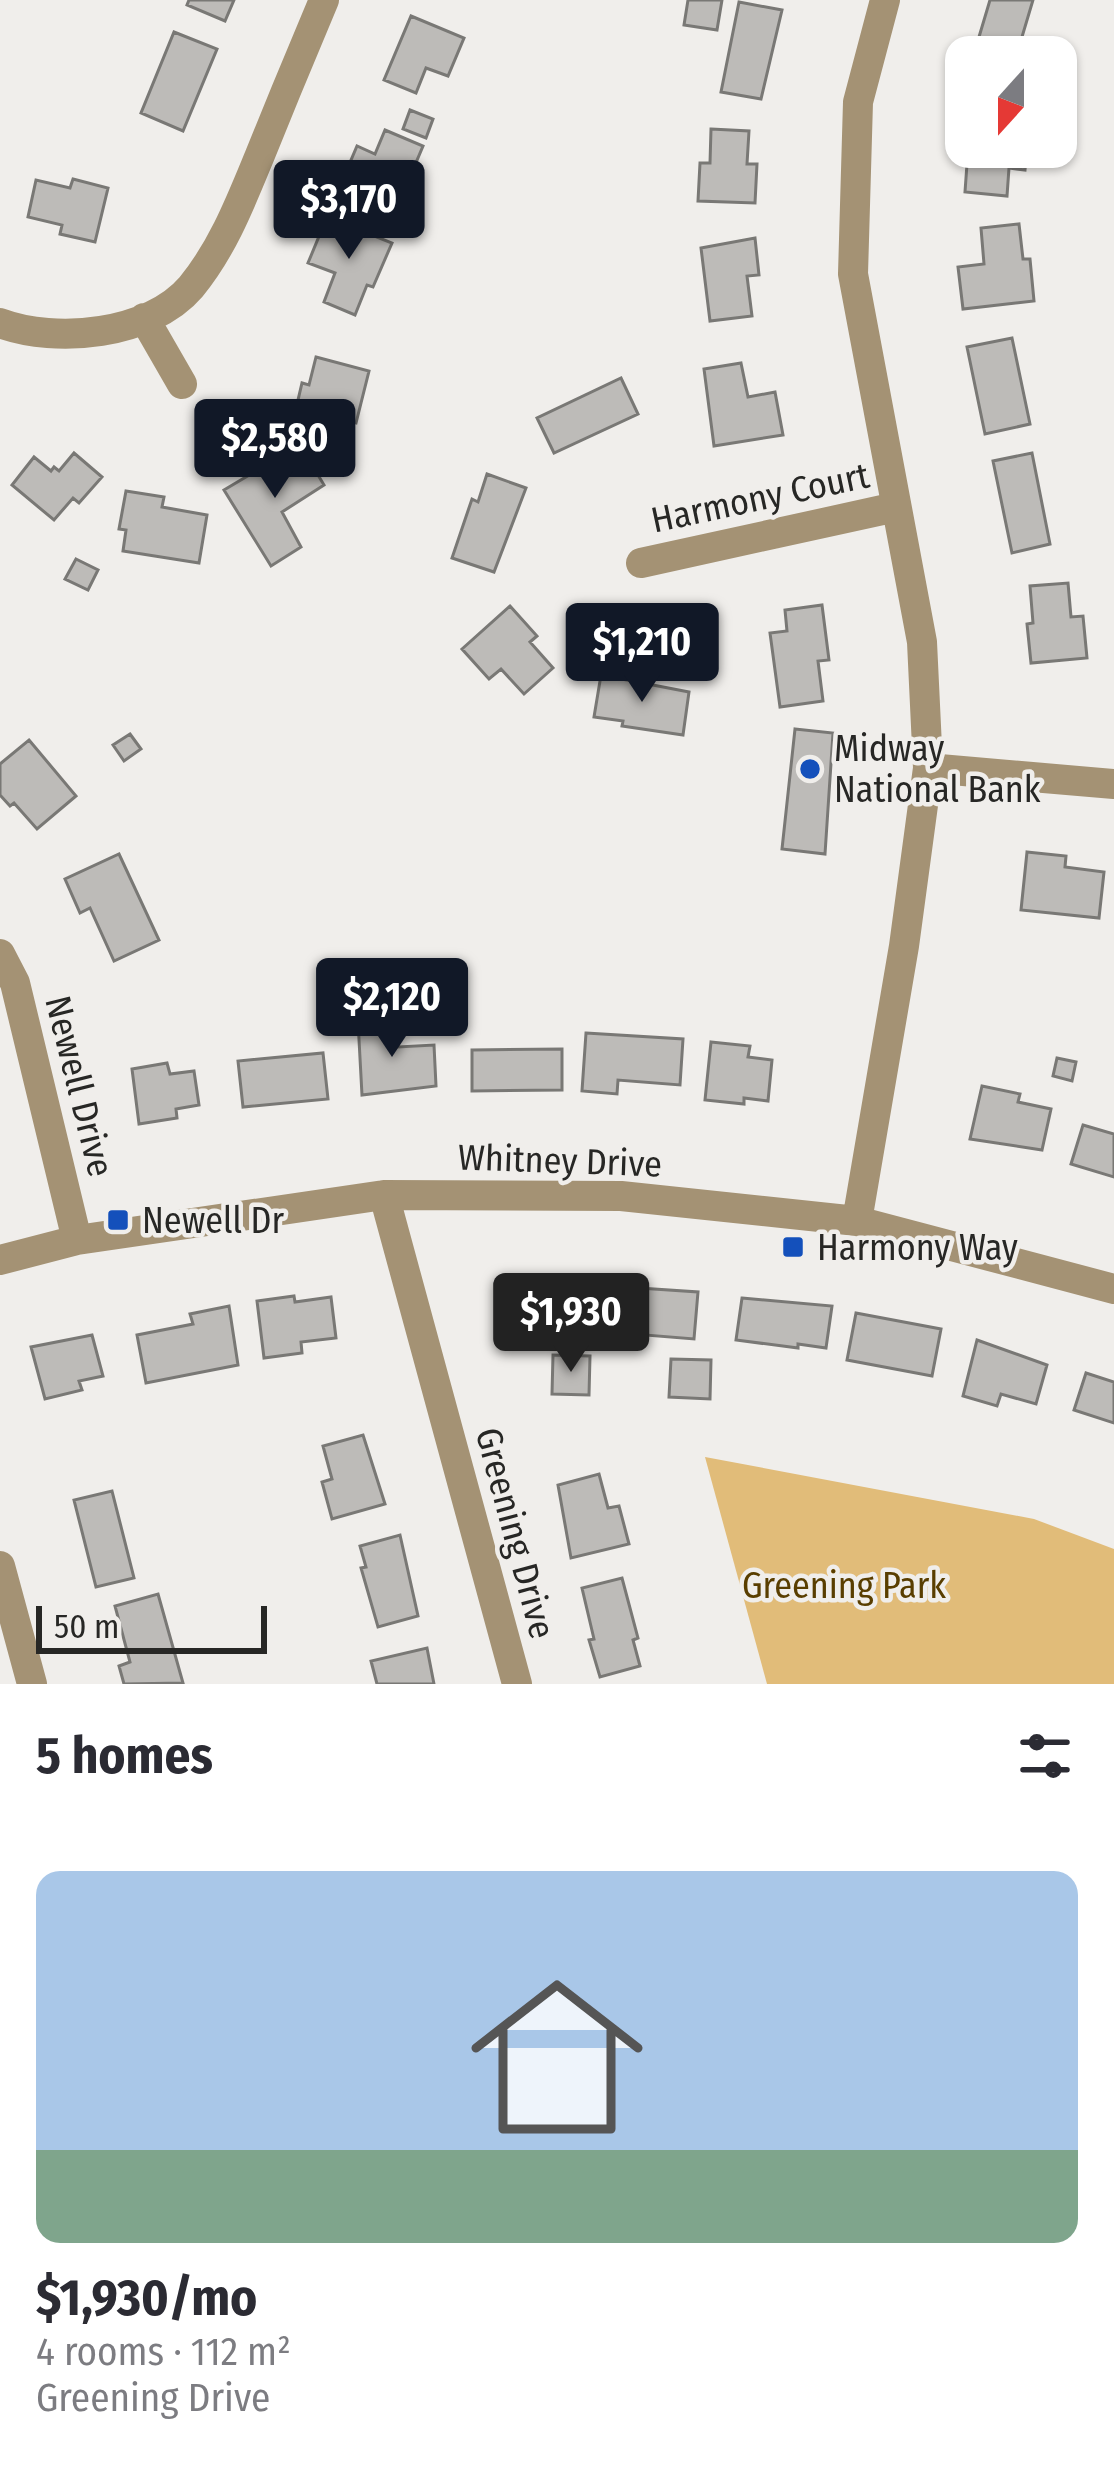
<!DOCTYPE html>
<html lang="en">
<head>
<meta charset="utf-8">
<style>
	:root { --surface:#fff; --page:#f2f2f3; --text:#2b2b33; --muted:#7c7c81; --line:#e1e1e2; --accent:#111827 }
	body { margin:0; font-family:"Fira Sans Condensed",sans-serif; background:var(--page); color:var(--text); height:100vh; display:flex; flex-direction:column; font-size:45px; white-space:nowrap }
	* { box-sizing:border-box; margin:0 }
	p { font-size:39px; color:var(--muted) }
	.icon { flex:none; width:66px; height:66px; fill:none; stroke:currentColor; stroke-width:2; stroke-linecap:round; stroke-linejoin:round }
	.map { position:relative; height:1684px; overflow:hidden }
	.details { display:flex; flex-direction:column; background:var(--surface); flex:1 }
	.details>* { flex:none }
	.needle { width:78px; rotate:201deg }
	.controls { position:absolute; left:945px; top:36px; display:grid; gap:24px }
	.controls a { display:grid; place-items:center; width:132px; height:132px; border-radius:24px; background:var(--surface); box-shadow:0 3px 9px #0004; font-size:60px }
	.scale { position:absolute; left:36px; bottom:30px; width:231px; box-sizing:border-box; padding-left:12px; border:6px solid #272725; border-top:0; font-size:33px; line-height:42px; white-space:nowrap; color:#272725; -webkit-text-stroke:9px #f0eeeb; paint-order:stroke }
	.price { position:absolute; translate:-50% -102px; padding:0 27px; border-radius:12px; background:var(--accent); color:#fff; font-size:39px; line-height:78px; filter:drop-shadow(0 3px 6px #0008) }
	.price::after { content:''; position:absolute; left:50%; top:72px; width:36px; height:27px; margin-left:-18px; background:inherit; clip-path:polygon(0 0,100% 0,50% 100%) }
	.price.on { background:#222; color:#fff }
	ul { padding:0; list-style:none }
	li { display:grid; align-content:center; gap:24px; height:636px; padding:0 36px }
	li+li { border-top:3px solid var(--line) }
	li span { display:grid; place-items:center; height:372px; border-radius:24px; color:#555 }
	li>.icon { margin-inline-start:auto }
	span .icon { width:216px; height:216px; fill:#fffc; stroke-width:1 }
	li b { font-size:51px }
	h2 { display:flex; justify-content:space-between; align-items:center; height:144px; padding:0 36px; font-size:51px }
	.map>svg:first-child { display:block }
	.green { fill:#e1bc79 }
	.building { fill:#bdbbb8; stroke:#797875; stroke-width:3 }
	.lines { fill:none; stroke-linecap:round; stroke-linejoin:round }
	.minor { stroke:#a49274; stroke-width:30 }
	.poi-dot { fill:#1450bb; stroke:#f0eeeb; stroke-width:4.5 }
	.labels { text-anchor:middle; stroke-width:9; stroke-linejoin:round; paint-order:stroke }
	.street-label { font-size:36px; fill:#272725; stroke:#f0eeeb }
	.poi-label { font-size:36px; fill:#272725; stroke:#f0eeeb; text-anchor:start }
	.park-label { font-size:36px; fill:#593e00; stroke:#f0eeeb }
</style>
</head>
<body>
<div class="map">
<svg width="1114" height="1684" viewBox="0 0 1114 1684">
	<rect width="100%" height="100%" fill="#f0eeeb"/>
	<path class="green" d="M 705,1457 L 1034,1519 L 1114,1549 L 1114,1684 L 767,1684 Z"/>
	<path class="building" d="M 189,0 L 234,0 L 225,21 L 187,5 Z
		M 688,0 L 722,0 L 717,30 L 684,25 Z
		M 990,0 L 1033,0 L 1016,57 L 973,57 Z
		M 739,2 L 782,10 L 761,99 L 721,92 Z
		M 411,16 L 464,38 L 448,76 L 426,68 L 416,93 L 384,80 Z
		M 174,32 L 217,49 L 183,131 L 141,113 Z
		M 959,108 L 966,109 L 966,147 L 1027,147 L 1025,170 L 1009,168 L 1007,196 L 965,192 L 968,150 L 956,149 Z
		M 410,110 L 433,119 L 426,138 L 403,129 Z
		M 711,129 L 749,131 L 747,164 L 757,164 L 755,203 L 698,201 L 700,163 L 710,163 Z
		M 385,130 L 423,146 L 401,198 L 376,188 L 374,192 L 343,179 L 357,146 L 375,154 Z
		M 73,179 L 108,188 L 95,242 L 60,234 L 62,225 L 28,217 L 36,180 L 70,188 Z
		M 327,217 L 392,243 L 373,287 L 367,285 L 355,315 L 324,302 L 335,273 L 308,263 Z
		M 1019,224 L 1023,259 L 1030,259 L 1034,301 L 963,309 L 958,267 L 984,264 L 981,228 Z
		M 755,238 L 759,275 L 747,276 L 752,316 L 710,321 L 701,248 Z
		M 1012,338 L 1030,424 L 985,434 L 967,347 Z
		M 316,357 L 369,371 L 356,423 L 325,415 L 324,420 L 295,413 L 302,383 L 309,385 Z
		M 741,363 L 748,397 L 775,392 L 783,435 L 714,446 L 704,369 Z
		M 621,378 L 638,414 L 554,453 L 537,418 Z
		M 300,445 L 324,485 L 282,512 L 301,547 L 271,566 L 224,490 Z
		M 74,453 L 102,477 L 79,503 L 73,498 L 54,520 L 12,485 L 34,457 L 51,471 L 54,467 L 59,471 Z
		M 1032,453 L 1050,544 L 1012,553 L 993,461 Z
		M 487,474 L 526,488 L 494,572 L 452,558 L 472,499 L 478,502 Z
		M 126,491 L 164,497 L 162,507 L 207,515 L 199,563 L 123,551 L 126,530 L 119,529 Z
		M 76,559 L 98,570 L 88,590 L 65,579 Z
		M 1068,583 L 1071,617 L 1083,616 L 1087,658 L 1031,663 L 1027,624 L 1033,623 L 1030,586 Z
		M 822,605 L 829,660 L 818,661 L 823,701 L 780,707 L 770,633 L 787,631 L 785,610 Z
		M 510,606 L 537,636 L 530,642 L 553,668 L 524,694 L 501,669 L 489,679 L 462,649 Z
		M 601,675 L 689,692 L 683,735 L 622,726 L 623,721 L 594,717 Z
		M 795,729 L 833,733 L 825,854 L 782,849 Z
		M 130,734 L 141,749 L 124,761 L 113,745 Z
		M 29,740 L 76,796 L 37,829 L 14,803 L 10,806 L 0,795 L 0,764 Z
		M 1027,852 L 1066,856 L 1065,867 L 1104,872 L 1099,918 L 1021,910 Z
		M 119,854 L 159,940 L 114,961 L 90,908 L 80,913 L 65,879 Z
		M 396,1019 L 398,1047 L 434,1045 L 436,1086 L 362,1095 L 358,1021 Z
		M 586,1033 L 683,1039 L 680,1085 L 618,1080 L 617,1094 L 582,1091 Z
		M 711,1042 L 750,1046 L 748,1057 L 772,1060 L 768,1101 L 744,1098 L 744,1104 L 705,1100 Z
		M 562,1049 L 562,1090 L 472,1091 L 472,1050 Z
		M 323,1053 L 328,1099 L 243,1107 L 238,1061 Z
		M 1057,1058 L 1076,1062 L 1072,1081 L 1053,1076 Z
		M 167,1063 L 170,1074 L 194,1071 L 199,1105 L 176,1109 L 177,1118 L 139,1124 L 132,1069 Z
		M 982,1086 L 1020,1094 L 1018,1102 L 1051,1109 L 1042,1150 L 970,1139 Z
		M 1083,1125 L 1114,1134 L 1114,1177 L 1071,1164 Z
		M 512,1282 L 551,1283 L 551,1289 L 575,1290 L 575,1330 L 549,1330 L 548,1341 L 512,1340 Z
		M 624,1287 L 698,1292 L 694,1339 L 620,1333 Z
		M 294,1296 L 295,1302 L 331,1297 L 336,1338 L 301,1342 L 302,1353 L 264,1358 L 257,1301 Z
		M 742,1298 L 832,1306 L 826,1348 L 798,1344 L 798,1348 L 736,1340 Z
		M 229,1306 L 238,1365 L 146,1383 L 137,1335 L 193,1324 L 190,1314 Z
		M 856,1313 L 941,1329 L 932,1376 L 847,1360 Z
		M 92,1335 L 103,1376 L 79,1381 L 82,1390 L 45,1399 L 31,1347 Z
		M 977,1340 L 1047,1365 L 1036,1404 L 1001,1394 L 997,1406 L 963,1396 Z
		M 553,1355 L 590,1356 L 589,1395 L 552,1394 Z
		M 671,1359 L 711,1360 L 710,1399 L 669,1397 Z
		M 1086,1373 L 1114,1382 L 1114,1423 L 1074,1410 Z
		M 363,1435 L 385,1504 L 332,1519 L 322,1482 L 332,1479 L 323,1446 Z
		M 599,1474 L 608,1508 L 619,1506 L 629,1544 L 571,1558 L 558,1485 Z
		M 112,1491 L 134,1578 L 96,1587 L 74,1500 Z
		M 400,1535 L 418,1616 L 378,1627 L 361,1568 L 366,1567 L 360,1546 Z
		M 622,1578 L 638,1638 L 633,1640 L 640,1666 L 600,1677 L 589,1640 L 594,1639 L 582,1588 Z
		M 158,1594 L 183,1683 L 124,1684 L 119,1666 L 130,1662 L 115,1606 Z
		M 427,1648 L 434,1684 L 377,1684 L 371,1661 Z"/>
	<g class="lines">
		<path class="minor" d="M 144,318 L 182,384
			M 0,323 C 56,344 150,335 191,287 C 223,248 241,201 260,155 C 281,103 302,52 324,0
			M 641,563 L 896,507
			M 928,768 L 1114,784
			M 0,954 L 15,983 L 77,1240
			M 384,1195 L 517,1684
			M 857,1221 L 904,946 L 928,768 L 922,642 L 853,274 L 858,102 L 885,0
			M 0,1260 L 77,1240 L 384,1195 L 621,1196 L 857,1221 L 1114,1289
			M 0,1566 L 32,1684"/>
	</g>
	<g class="poi-dot">
		<circle cx="810" cy="769" r="12"/>
		<rect x="106" y="1208" width="24" height="24" rx="6"/>
		<rect x="781" y="1235" width="24" height="24" rx="6"/>
	</g>
	<g class="labels">
		<g class="street-label">
			<text transform="translate(760 497) rotate(-12)" y="13">Harmony Court</text>
			<text transform="translate(80 1086) rotate(76)" y="13">Newell Drive</text>
			<text transform="translate(560 1160) rotate(2)" y="13">Whitney Drive</text>
			<text transform="translate(516 1533) rotate(75)" y="13">Greening Drive</text>
		</g>
		<g class="poi-label">
			<text x="834" y="761">Midway<tspan x="834" dy="41">National Bank</tspan></text>
			<text x="142" y="1233">Newell Dr</text>
			<text x="817" y="1260">Harmony Way</text>
		</g>
		<g class="park-label">
			<text x="844" y="1598">Greening Park</text>
		</g>
	</g>
</svg>
<div class="controls">
<a><svg class="needle" viewBox="-14 -14 28 28"><path d="M0-13l5 13h-10z" fill="#e53935"/><path d="M0 13l5-13h-10z" fill="#7c7c81"/></svg></a>
</div>
<div class="scale">50 m</div>
<b class="price" style="left:349px;top:262px">$3,170</b>
<b class="price" style="left:275px;top:501px">$2,580</b>
<b class="price" style="left:642px;top:705px">$1,210</b>
<b class="price" style="left:392px;top:1060px">$2,120</b>
<b class="price on" style="left:571px;top:1375px">$1,930</b>
</div>
<section class="details">
<h2>5 homes<svg class="icon" aria-label="filters" viewBox="0 0 24 24"><path d="M4 7h16M4 17h16"/><circle cx="9" cy="7" r="2"/><circle cx="15" cy="17" r="2"/></svg></h2>
<ul>
<li><span style="background:linear-gradient(#a9c7e8 75%,#7fa58c 0)"><svg class="icon" aria-label="home" viewBox="0 0 24 24"><path d="M3 11l9-7 9 7M6 9v11h12V9"/></svg></span><div><b>$1,930/mo</b><p>4 rooms · 112 m²</p><p>Greening Drive</p></div></li>
</ul>
</section>
</body>
</html>
